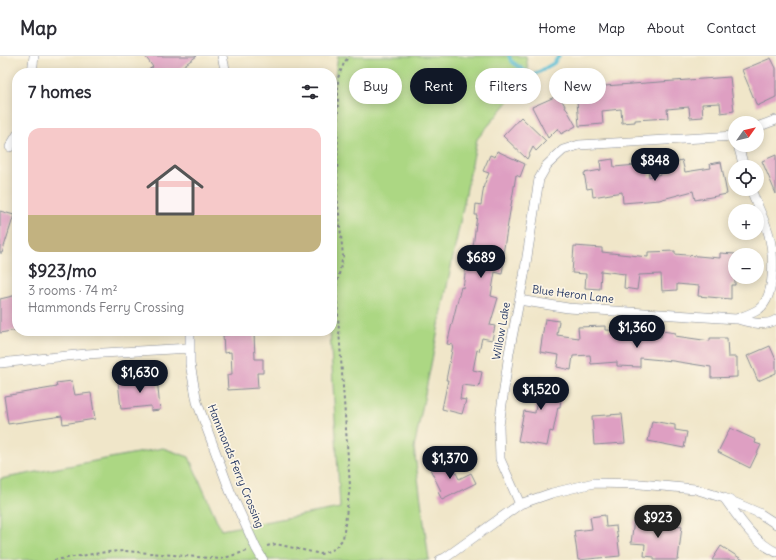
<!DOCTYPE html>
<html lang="en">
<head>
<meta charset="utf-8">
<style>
	:root { --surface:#fff; --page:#f7f7f7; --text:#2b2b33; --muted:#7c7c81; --line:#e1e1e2; --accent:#111827 }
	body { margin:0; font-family:Delius,sans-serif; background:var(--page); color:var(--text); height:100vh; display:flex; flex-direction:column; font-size:15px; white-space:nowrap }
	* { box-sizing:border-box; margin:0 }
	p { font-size:13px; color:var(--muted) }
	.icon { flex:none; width:22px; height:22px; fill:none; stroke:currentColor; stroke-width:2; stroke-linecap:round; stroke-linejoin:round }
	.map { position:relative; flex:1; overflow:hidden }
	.side { position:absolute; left:12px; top:12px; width:325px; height:268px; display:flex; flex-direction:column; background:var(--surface); border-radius:16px; box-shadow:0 2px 10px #0003 }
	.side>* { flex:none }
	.hud { position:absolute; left:349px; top:12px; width:367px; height:36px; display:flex; gap:8px }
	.needle { width:26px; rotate:56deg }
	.tools { position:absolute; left:728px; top:60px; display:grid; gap:8px }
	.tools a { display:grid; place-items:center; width:36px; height:36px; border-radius:50%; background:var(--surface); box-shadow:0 2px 10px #0003; font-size:20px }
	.price { position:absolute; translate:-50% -34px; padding:0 9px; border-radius:14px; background:var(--accent); color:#fff; font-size:13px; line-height:26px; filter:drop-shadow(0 1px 2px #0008) }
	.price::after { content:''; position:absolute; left:50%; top:24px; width:12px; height:9px; margin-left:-6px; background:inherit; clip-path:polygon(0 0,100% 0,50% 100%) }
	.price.active { background:#222; color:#fff }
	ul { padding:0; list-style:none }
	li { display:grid; align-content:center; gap:8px; height:212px; padding:0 16px }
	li+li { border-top:1px solid var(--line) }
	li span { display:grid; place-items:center; height:124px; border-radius:12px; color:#555 }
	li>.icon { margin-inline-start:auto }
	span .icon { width:72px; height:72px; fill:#fffc; stroke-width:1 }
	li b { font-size:17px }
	h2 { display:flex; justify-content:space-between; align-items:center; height:48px; padding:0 16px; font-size:17px }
	.tag { padding:0 14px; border-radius:18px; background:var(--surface); box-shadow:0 2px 10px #0003; font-size:14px; line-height:36px }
	.tag.active { background:var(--accent); color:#fff }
	header { display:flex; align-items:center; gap:24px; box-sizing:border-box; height:56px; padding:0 20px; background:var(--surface); border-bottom:1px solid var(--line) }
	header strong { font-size:19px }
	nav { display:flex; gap:22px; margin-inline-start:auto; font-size:14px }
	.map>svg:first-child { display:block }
	.green { fill:#acd783; stroke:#648370 }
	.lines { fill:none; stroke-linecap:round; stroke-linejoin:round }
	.stream { stroke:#57bdd5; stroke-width:3.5 }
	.building { fill:#de9fc2 }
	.street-casing { stroke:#868a94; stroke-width:10 }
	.path { stroke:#868a94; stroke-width:2; stroke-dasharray:3 3; stroke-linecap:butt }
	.street { stroke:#fff; stroke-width:9 }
	.labels { text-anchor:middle; stroke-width:3.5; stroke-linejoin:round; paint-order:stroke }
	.street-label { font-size:11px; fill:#1b2f5e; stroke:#fcf5e5 }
</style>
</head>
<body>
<header>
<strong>Map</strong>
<nav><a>Home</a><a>Map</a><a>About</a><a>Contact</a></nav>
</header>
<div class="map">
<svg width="776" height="504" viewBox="0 0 776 504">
	<rect width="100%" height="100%" fill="#fcf5e5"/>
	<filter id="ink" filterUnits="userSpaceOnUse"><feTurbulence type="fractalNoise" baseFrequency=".025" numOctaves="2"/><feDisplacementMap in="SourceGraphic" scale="8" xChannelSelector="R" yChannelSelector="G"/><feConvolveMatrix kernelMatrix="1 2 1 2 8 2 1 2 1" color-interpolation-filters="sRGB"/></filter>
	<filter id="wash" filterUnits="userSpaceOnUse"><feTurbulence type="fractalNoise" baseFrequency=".012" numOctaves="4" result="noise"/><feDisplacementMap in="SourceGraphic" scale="16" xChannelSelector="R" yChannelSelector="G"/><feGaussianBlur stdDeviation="0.9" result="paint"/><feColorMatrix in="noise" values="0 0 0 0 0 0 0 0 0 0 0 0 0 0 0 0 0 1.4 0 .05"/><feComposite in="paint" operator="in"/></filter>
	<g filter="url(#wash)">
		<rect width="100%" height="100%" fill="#f0e6c9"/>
		<path class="green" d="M 338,0 L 526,0 L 529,21 L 477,83 L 414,392 L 429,504 L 0,504 L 0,423 L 163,392 L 189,401 L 221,474 L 340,452 L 330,275 L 332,275 L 332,40 Z"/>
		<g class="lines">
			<path class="stream" d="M 509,0 L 511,5 L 532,20 L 554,7 L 559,0"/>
		</g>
		<g id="blocks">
			<path class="building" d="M 145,0 L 197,0 L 173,17 L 168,13 L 162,17 L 143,17 L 153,11 Z
				M 771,2 L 776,12 L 776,41 L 757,50 L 742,14 Z
				M 730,21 L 734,55 L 721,57 L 720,47 L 702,48 L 703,61 L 690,62 L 689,51 L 667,53 L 668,62 L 635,64 L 635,66 L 622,67 L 621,53 L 602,55 L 603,68 L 579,70 L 576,32 Z
				M 559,39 L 576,70 L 561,78 L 558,72 L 548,82 L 532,51 Z
				M 521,61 L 546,85 L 536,95 L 533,91 L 527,103 L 503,80 Z
				M 497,95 L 525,108 L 520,121 L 516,119 L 502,204 L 504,204 L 502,218 L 495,216 L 491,240 L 498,242 L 490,269 L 495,270 L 492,284 L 482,282 L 479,295 L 477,294 L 473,314 L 482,316 L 479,331 L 462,329 L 460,343 L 466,344 L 462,358 L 442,353 L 448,324 L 446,324 L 453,289 L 447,288 L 461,231 L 463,232 L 468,198 L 472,199 L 477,159 L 475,159 L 476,148 L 481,149 L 484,129 L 489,117 L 483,115 L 490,99 L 495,101 Z
				M 776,99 L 776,138 L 762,105 Z
				M 613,103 L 614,111 L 648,108 L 649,121 L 672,115 L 670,107 L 682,104 L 685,116 L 711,112 L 710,108 L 721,106 L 727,138 L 695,144 L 693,135 L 659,144 L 623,147 L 622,136 L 593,141 L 592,132 L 587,133 L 584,117 L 601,114 L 600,105 Z
				M 0,155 L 14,159 L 2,197 L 0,197 Z
				M 574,190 L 602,192 L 602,196 L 648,201 L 648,196 L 675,195 L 675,198 L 720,202 L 720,197 L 735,198 L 735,229 L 731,229 L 731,243 L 698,240 L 699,230 L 677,228 L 677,234 L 662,235 L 661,218 L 639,219 L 637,234 L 624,232 L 625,218 L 601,215 L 600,233 L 585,232 L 586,218 L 572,217 Z
				M 17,239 L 17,274 L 0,277 L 0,243 Z
				M 545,263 L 559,265 L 557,279 L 579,282 L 578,271 L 605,270 L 605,274 L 628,275 L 628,271 L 642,272 L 641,279 L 661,281 L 662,275 L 676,277 L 675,280 L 710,285 L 710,282 L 727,282 L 728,301 L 737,301 L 737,321 L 711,322 L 711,311 L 673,305 L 640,302 L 640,311 L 617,310 L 617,306 L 591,308 L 590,299 L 573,300 L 571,314 L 557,311 L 559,299 L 540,296 Z
				M 254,277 L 255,303 L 263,303 L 263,317 L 257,317 L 258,332 L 228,334 L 227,319 L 232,318 L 231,296 L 224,297 L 223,279 Z
				M 770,290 L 776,304 L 776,317 L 758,325 L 747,300 Z
				M 157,321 L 160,354 L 151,355 L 151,350 L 121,353 L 118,325 Z
				M 537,321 L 563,324 L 560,351 L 558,351 L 553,376 L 550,375 L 547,390 L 518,385 L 524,355 L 535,357 L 537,339 L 523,337 L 525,324 L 536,325 Z
				M 72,325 L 75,339 L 91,337 L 95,363 L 63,368 L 62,360 L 8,368 L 4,340 L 57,331 L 56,327 Z
				M 622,358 L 625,387 L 594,389 L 592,360 Z
				M 652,365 L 675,369 L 675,374 L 687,376 L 684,392 L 648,385 Z
				M 730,372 L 756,384 L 755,387 L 761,389 L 750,412 L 718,396 Z
				M 449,403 L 459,423 L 471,417 L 476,427 L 442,444 L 438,436 L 441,435 L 430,413 Z
				M 605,459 L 606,471 L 616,470 L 620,500 L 578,504 L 574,475 L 592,473 L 590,461 Z
				M 634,464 L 682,470 L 678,504 L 654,504 L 654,501 L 644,500 L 645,488 L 631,487 Z
				M 721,490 L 743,504 L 712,504 Z"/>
		</g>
	</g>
	<g filter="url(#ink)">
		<use href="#blocks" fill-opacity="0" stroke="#868a94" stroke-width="1"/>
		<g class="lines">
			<defs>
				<path id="street" d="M 222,0 L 226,17
					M 32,17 L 34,0
					M 757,71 L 776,64
					M 738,89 L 744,111
					M 10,91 L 17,79
					M 519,244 L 568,252 L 736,263 C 744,260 752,258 759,253 C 776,240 774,198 769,179 C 765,164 756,148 751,133
					M 737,263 C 749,266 764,271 776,264
					M 190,275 L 190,308 L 197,346 L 230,435 L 256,492 L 263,504
					M 0,307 L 86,298 L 190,292
					M 725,443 C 739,462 753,485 776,496
					M 520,448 L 500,403 L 499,370 L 509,297 L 524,220 L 539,123 L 547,109 L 563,94 L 579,89 L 735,80
					M 440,504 L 445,502 L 520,448 L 552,437 L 594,427 L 640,428 L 695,433 L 724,442 L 759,457 L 776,468"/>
			</defs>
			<use href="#street" class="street-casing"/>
			<path class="path" d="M 267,490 L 276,488 L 321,498 L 334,493 L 343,483 L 350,430 L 336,232 L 343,200 L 337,139 L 338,22 L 344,7 L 349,0
				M 54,504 L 106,496 L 125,495 L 221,503 L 247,495"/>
			<use href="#street" class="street"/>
		</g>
	</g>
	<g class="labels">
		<g class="street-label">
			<text transform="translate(573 238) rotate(7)" y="4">Blue Heron Lane</text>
			<text transform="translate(501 275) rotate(-80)" y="4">Willow Lake</text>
			<text transform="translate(236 410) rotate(68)" y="4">Hammonds Ferry Crossing</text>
		</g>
	</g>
</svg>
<div class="tools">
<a><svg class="needle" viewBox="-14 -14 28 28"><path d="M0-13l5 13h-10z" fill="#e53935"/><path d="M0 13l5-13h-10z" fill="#7c7c81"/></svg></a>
<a><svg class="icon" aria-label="locate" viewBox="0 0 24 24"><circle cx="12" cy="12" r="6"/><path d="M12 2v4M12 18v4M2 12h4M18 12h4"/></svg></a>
<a>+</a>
<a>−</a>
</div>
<b class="price" style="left:655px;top:126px">$848</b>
<b class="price" style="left:481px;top:223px">$689</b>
<b class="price" style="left:637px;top:293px">$1,360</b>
<b class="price" style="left:140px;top:338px">$1,630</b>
<b class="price" style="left:541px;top:355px">$1,520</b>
<b class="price" style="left:450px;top:424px">$1,370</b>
<b class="price active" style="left:658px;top:483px">$923</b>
<div class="hud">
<a class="tag">Buy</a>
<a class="tag active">Rent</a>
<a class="tag">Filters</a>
<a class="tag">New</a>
</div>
<section class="side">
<h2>7 homes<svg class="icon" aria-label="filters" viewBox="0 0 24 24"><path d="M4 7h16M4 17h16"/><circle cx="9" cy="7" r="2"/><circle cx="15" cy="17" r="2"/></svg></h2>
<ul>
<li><span style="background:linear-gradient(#f6c9c9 70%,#c2b280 0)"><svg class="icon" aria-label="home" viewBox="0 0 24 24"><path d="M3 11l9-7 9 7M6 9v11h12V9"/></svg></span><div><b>$923/mo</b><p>3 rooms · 74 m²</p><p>Hammonds Ferry Crossing</p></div></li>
</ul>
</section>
</div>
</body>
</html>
